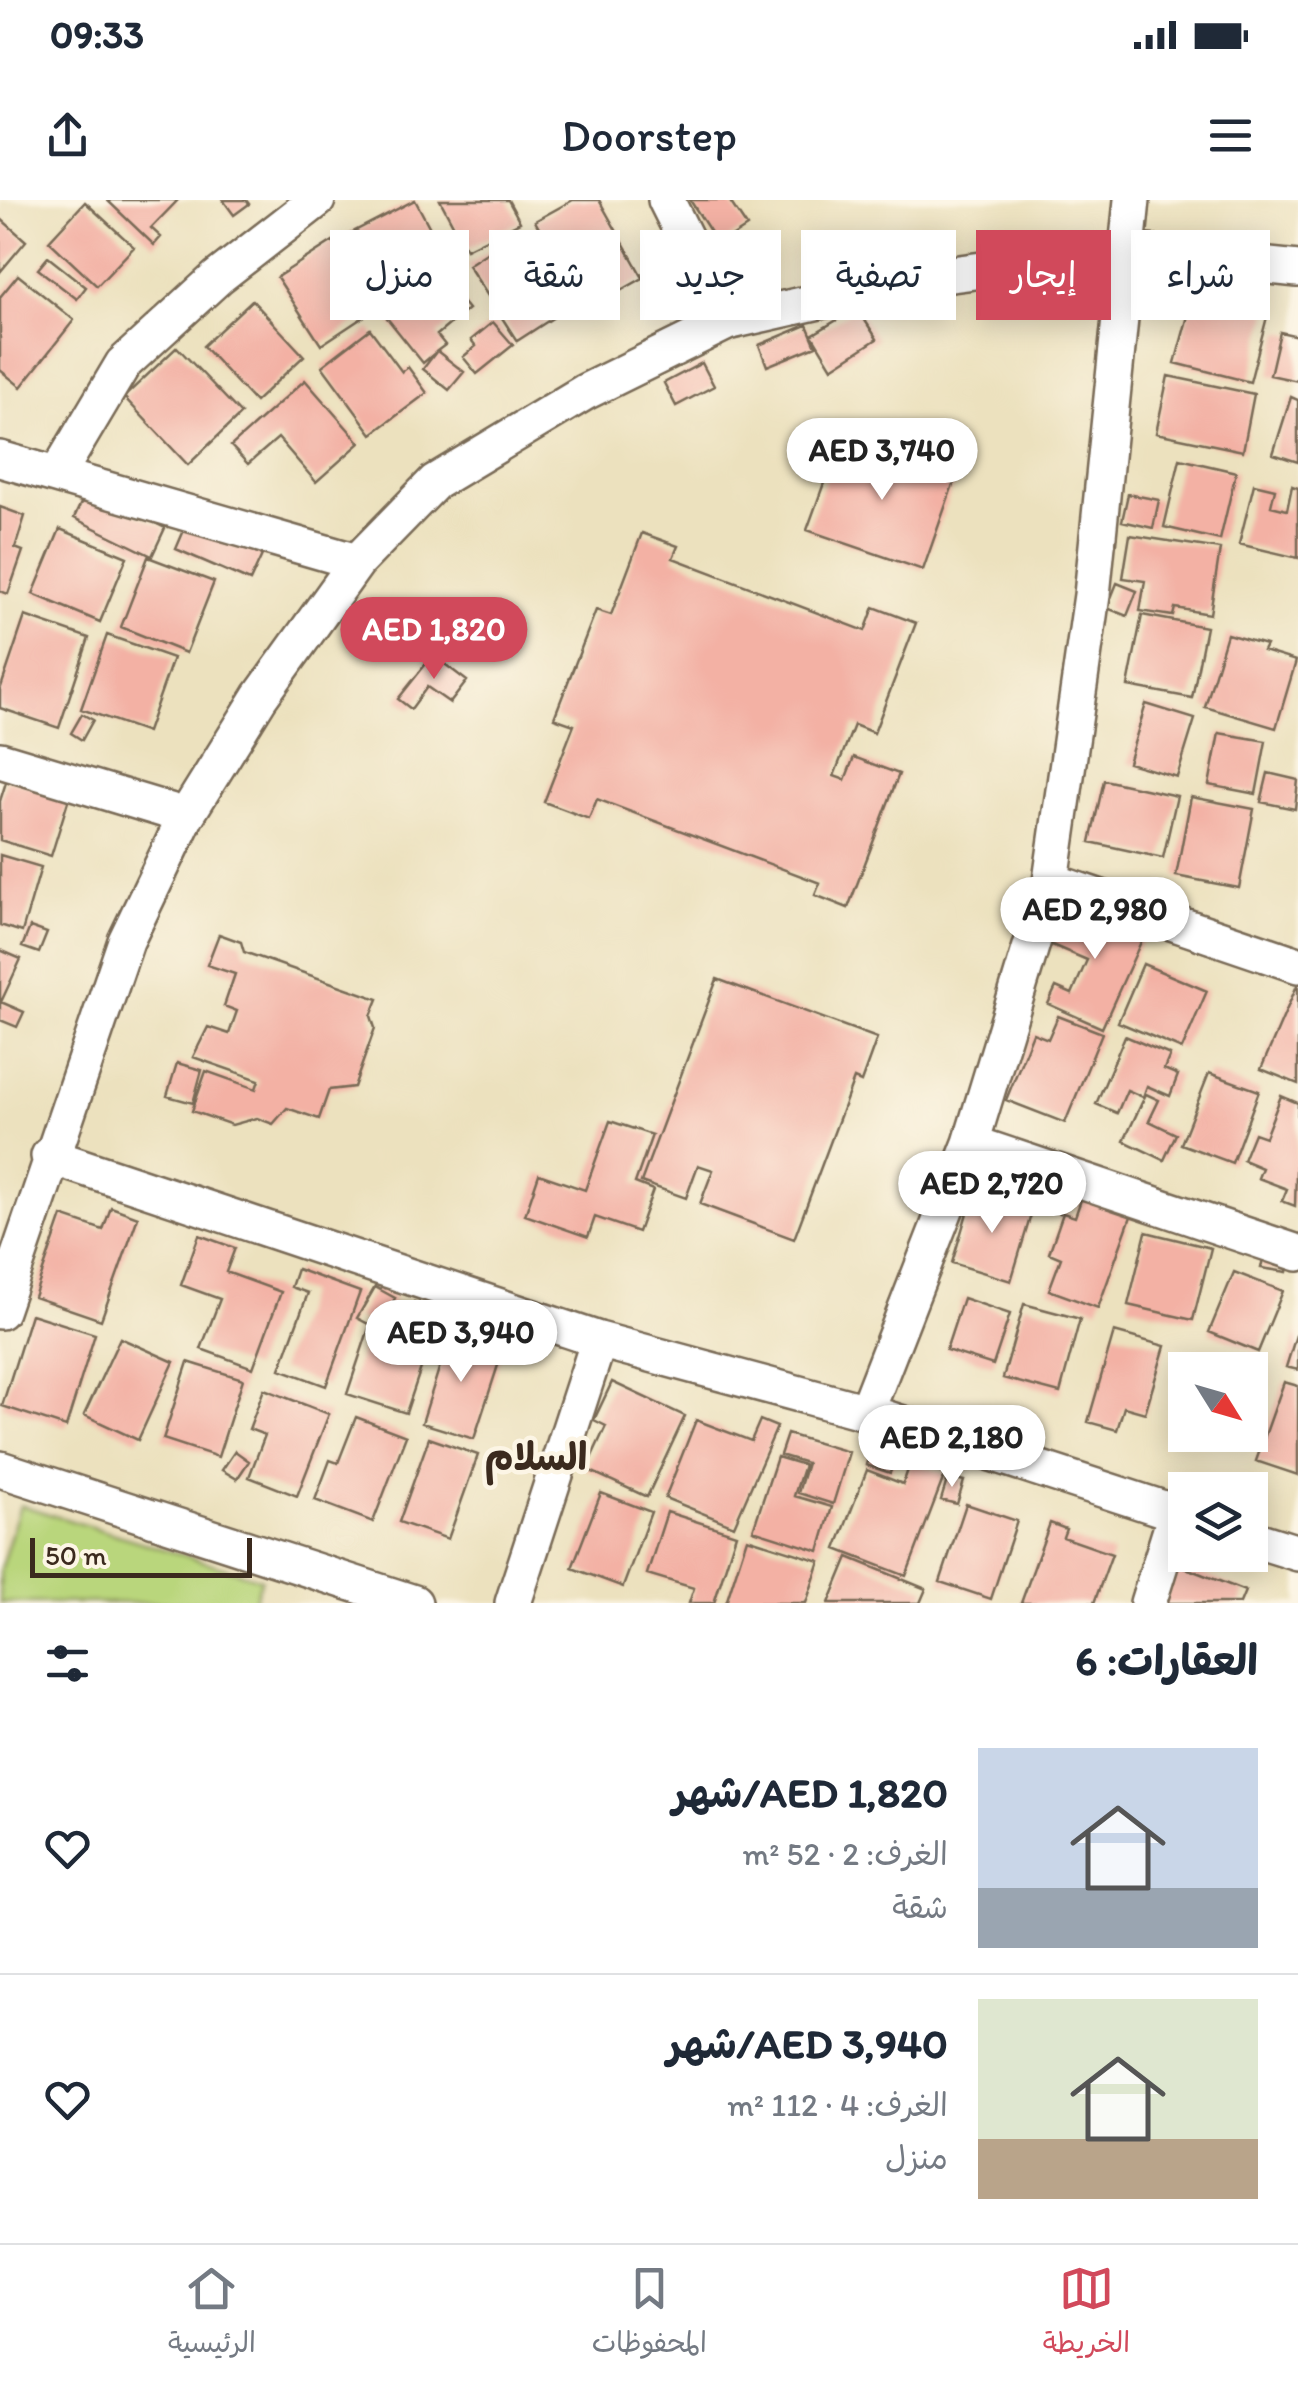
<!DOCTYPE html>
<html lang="ar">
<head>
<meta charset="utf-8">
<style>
	:root { --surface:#fff; --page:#f2f2f3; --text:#1f2937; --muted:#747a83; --line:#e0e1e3; --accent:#d1495b }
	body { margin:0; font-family:Itim,"Playpen Sans Arabic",sans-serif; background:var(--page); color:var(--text); direction:rtl; height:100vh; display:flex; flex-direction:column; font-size:38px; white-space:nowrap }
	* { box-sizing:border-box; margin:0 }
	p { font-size:32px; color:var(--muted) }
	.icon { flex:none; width:55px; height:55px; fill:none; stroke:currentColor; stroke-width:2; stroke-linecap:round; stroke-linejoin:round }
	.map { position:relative; height:1403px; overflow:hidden; direction:ltr }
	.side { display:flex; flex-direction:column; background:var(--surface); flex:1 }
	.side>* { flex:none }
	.top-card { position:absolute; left:30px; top:30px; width:1240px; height:90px; direction:rtl; display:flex; gap:20px }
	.needle { width:65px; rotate:127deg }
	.tools { position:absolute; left:1168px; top:1152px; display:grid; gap:20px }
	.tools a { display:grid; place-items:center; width:100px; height:100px; border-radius:0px; background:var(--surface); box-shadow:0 5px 25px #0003; font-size:50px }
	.scale { position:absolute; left:30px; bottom:25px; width:222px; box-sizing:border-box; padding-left:10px; border:5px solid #3b2a1e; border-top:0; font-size:28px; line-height:35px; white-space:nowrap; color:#3b2a1e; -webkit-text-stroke:8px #fcf5e5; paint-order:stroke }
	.price { position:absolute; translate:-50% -85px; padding:0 22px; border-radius:35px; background:#fff; color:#222; font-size:32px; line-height:65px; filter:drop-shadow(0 2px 5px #0008) }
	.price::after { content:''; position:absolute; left:50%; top:60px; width:30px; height:22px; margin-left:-15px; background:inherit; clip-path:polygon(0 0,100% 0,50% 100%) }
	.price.selected { background:var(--accent); color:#fff }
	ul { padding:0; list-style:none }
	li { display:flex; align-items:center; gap:30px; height:250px; padding:0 40px }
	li+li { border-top:2px solid var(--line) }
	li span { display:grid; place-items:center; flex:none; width:280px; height:200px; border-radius:0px; color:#555 }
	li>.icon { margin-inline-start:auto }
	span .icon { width:120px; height:120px; fill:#fffc; stroke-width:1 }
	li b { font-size:42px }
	h2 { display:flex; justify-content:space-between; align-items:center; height:120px; padding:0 40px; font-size:42px }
	.pill { padding:0 35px; border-radius:0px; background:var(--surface); box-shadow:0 5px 25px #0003; font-size:35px; line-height:90px }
	.pill.selected { background:var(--accent); color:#fff }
	.status { display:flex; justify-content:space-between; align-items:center; height:70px; padding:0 50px; background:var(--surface); direction:ltr }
	.status svg { height:28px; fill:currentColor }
	header { display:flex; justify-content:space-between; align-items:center; height:130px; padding:0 40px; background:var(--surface); font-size:45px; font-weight:600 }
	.tabs { display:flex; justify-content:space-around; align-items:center; height:140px; border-top:2px solid var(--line); background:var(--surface); font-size:28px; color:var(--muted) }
	.tabs a { display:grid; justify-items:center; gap:5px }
	.tabs .selected { color:var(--accent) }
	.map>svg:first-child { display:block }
	.green { fill:#b9d67c; stroke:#7a804d; stroke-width:2.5 }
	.building { fill:#f3b1a4 }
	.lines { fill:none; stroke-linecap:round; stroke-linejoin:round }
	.minor-casing { stroke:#796a56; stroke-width:40 }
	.minor { stroke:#fff; stroke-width:35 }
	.labels { text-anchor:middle; stroke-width:9; stroke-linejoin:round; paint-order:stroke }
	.neighbourhood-label { font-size:38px; font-weight:bold; fill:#3b2a1e; stroke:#fcf5e5 }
</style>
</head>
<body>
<div class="status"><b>09:33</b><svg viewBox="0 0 49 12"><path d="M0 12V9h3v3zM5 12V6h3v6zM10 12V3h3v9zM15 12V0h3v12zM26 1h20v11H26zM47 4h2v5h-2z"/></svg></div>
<header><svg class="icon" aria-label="menu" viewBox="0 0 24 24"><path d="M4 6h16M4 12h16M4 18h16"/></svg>Doorstep<svg class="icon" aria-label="share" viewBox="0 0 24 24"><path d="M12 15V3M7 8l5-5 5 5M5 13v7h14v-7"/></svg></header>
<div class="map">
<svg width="1298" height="1403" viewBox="0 0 1298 1403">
	<rect width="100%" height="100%" fill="#fcf5e5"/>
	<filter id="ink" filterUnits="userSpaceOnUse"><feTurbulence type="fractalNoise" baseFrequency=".01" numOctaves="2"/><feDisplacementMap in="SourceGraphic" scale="20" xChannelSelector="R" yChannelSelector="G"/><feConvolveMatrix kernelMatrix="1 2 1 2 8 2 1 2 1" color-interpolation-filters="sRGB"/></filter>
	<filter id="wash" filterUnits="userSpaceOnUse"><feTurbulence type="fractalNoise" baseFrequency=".0048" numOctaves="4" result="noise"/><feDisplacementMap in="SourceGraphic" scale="40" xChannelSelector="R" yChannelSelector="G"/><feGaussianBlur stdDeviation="2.25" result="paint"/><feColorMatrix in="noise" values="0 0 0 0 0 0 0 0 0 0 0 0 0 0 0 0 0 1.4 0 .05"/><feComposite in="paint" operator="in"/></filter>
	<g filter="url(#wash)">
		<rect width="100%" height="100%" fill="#ece1be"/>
		<path class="green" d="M 20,1305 L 261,1379 L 254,1403 L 0,1403 L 0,1370 Z"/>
		<g id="blocks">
			<path class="building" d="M 107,0 L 178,0 L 151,28 L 161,37 L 154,45 Z
				M 223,0 L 246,0 L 249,4 L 234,15 Z
				M 415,0 L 446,58 L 383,93 L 351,33 Z
				M 440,0 L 508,0 L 520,22 L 466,49 Z
				M 573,0 L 599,0 L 643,78 L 579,114 L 568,96 L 575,93 L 535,21 Z
				M 690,0 L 729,0 L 747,27 L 719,45 Z
				M 85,2 L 134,47 L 97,86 L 49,41 Z
				M 0,18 L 26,41 L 0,72 Z
				M 516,34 L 565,110 L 517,141 L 468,65 Z
				M 333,41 L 377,108 L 321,145 L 277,77 Z
				M 48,57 L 86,87 L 77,99 L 38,69 Z
				M 18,75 L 74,120 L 21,187 L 0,170 L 0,97 Z
				M 440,75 L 468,109 L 437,135 L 445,145 L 437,151 L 464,172 L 449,190 L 423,169 L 436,152 L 423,163 L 387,118 Z
				M 1194,94 L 1268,113 L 1250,182 L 1175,163 Z
				M 252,100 L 304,156 L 255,202 L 203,146 Z
				M 857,108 L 877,139 L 832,168 L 812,135 Z
				M 493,122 L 513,145 L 477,174 L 463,157 L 476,146 L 471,140 Z
				M 807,125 L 816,146 L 767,166 L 759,145 Z
				M 370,129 L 402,172 L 408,167 L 427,193 L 372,234 L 322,166 Z
				M 1280,132 L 1298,136 L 1298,181 L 1270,175 Z
				M 177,147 L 241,214 L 188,265 L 124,197 Z
				M 702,163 L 714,186 L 676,206 L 664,183 Z
				M 1168,176 L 1254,194 L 1243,251 L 1156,233 Z
				M 305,180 L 360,243 L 316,282 L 278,238 L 248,264 L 231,246 Z
				M 1291,197 L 1298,200 L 1298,262 L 1273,254 Z
				M 841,236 L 956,276 L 923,370 L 807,330 Z
				M 1180,259 L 1236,272 L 1220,340 L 1164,327 Z
				M 1254,284 L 1275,289 L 1271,306 L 1287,310 L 1292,286 L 1298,288 L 1298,358 L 1239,344 Z
				M 87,290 L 165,328 L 152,356 L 74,318 Z
				M 1128,294 L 1159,300 L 1153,328 L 1122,321 Z
				M 0,307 L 25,316 L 15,348 L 23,351 L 8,394 L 0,391 Z
				M 188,321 L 263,353 L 250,381 L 176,349 Z
				M 60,329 L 127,357 L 100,422 L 33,394 Z
				M 642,333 L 678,346 L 673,358 L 865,431 L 874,407 L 916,423 L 874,533 L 854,525 L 834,576 L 845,580 L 854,557 L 899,574 L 848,708 L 815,695 L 820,683 L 597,599 L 589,619 L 544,602 L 574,525 L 554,518 L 596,410 L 611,415 Z
				M 1130,335 L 1220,349 L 1210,414 L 1175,408 L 1173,416 L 1140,411 L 1145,381 L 1123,378 Z
				M 148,357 L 214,382 L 186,453 L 121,427 Z
				M 1117,383 L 1137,391 L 1127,416 L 1107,408 Z
				M 1142,415 L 1206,427 L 1192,498 L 1128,486 Z
				M 25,416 L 89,438 L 59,528 L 0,508 L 0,490 Z
				M 1227,434 L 1266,445 L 1263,451 L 1296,461 L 1276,528 L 1205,507 Z
				M 107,435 L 173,458 L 147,532 L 81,509 Z
				M 429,452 L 467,481 L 450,503 L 427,487 L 411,509 L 398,499 L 429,460 L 425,457 Z
				M 1146,504 L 1195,519 L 1177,577 L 1128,563 Z
				M 82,514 L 93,520 L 82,540 L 71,533 Z
				M 1219,533 L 1266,541 L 1256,594 L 1209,585 Z
				M 1268,573 L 1298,580 L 1295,609 L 1261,602 Z
				M 7,579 L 69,598 L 51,656 L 0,640 L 0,601 Z
				M 1104,580 L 1177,596 L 1163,658 L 1090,642 Z
				M 1191,597 L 1254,609 L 1239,688 L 1176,676 Z
				M 0,655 L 41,667 L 22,732 L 0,725 Z
				M 1080,704 L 1145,733 L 1102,828 L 1048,804 L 1056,787 L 1072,794 L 1087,760 L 1045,742 L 1055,720 L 1069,727 Z
				M 30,727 L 47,733 L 39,753 L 22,747 Z
				M 219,734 L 241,742 L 244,752 L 378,799 L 371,816 L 375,828 L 354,887 L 329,890 L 319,919 L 287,908 L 273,924 L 257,918 L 232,925 L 192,911 L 206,871 L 256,889 L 259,880 L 193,857 L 208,827 L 229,834 L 237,811 L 224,806 L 235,774 L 207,765 Z
				M 0,750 L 21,759 L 1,802 L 24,812 L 17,827 L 0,820 Z
				M 1143,764 L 1207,791 L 1182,849 L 1118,822 Z
				M 717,779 L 877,838 L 861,882 L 854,879 L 794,1039 L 700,1004 L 713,970 L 698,965 L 686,998 L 641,982 Z
				M 1298,783 L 1298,884 L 1261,869 Z
				M 1058,816 L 1102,833 L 1065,923 L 1006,900 L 1033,833 L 1048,839 Z
				M 1125,836 L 1170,855 L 1164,869 L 1178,875 L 1170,896 L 1147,886 L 1143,897 L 1127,890 L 1117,913 L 1096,904 Z
				M 177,863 L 202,870 L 193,903 L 167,896 Z
				M 1209,873 L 1259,891 L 1232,963 L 1181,944 Z
				M 1146,894 L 1159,900 L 1149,921 L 1176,934 L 1164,960 L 1124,941 Z
				M 1281,896 L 1298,903 L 1295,1006 L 1282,1001 L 1287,989 L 1258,978 L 1262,968 L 1243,960 L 1254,933 L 1265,937 Z
				M 610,921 L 652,935 L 635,983 L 653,990 L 638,1032 L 595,1017 L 588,1037 L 525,1015 L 539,974 L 585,990 Z
				M 1024,965 L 1073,989 L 1060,1013 L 1013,989 Z
				M 974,990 L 1033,1008 L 1011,1081 L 952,1063 Z
				M 1084,991 L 1134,1008 L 1098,1108 L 1049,1090 L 1061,1058 L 1049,1053 L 1063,1013 L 1075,1017 Z
				M 111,1007 L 138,1017 L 101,1120 L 34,1097 L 62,1016 L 103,1030 Z
				M 1146,1032 L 1211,1048 L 1193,1120 L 1128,1105 Z
				M 199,1035 L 235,1048 L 226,1072 L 281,1092 L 253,1168 L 201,1149 L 220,1099 L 181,1085 Z
				M 1265,1049 L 1291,1053 L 1287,1072 L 1261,1068 Z
				M 297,1069 L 360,1092 L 326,1186 L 280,1169 L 308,1093 L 291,1087 Z
				M 1234,1072 L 1283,1091 L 1258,1152 L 1209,1132 Z
				M 375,1087 L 395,1098 L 378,1129 L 357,1118 Z
				M 963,1098 L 1010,1114 L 993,1165 L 946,1150 Z
				M 414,1102 L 440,1111 L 406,1213 L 347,1194 L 369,1128 L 401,1139 Z
				M 1024,1104 L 1080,1119 L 1060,1193 L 1003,1178 Z
				M 31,1114 L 95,1134 L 66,1227 L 2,1206 Z
				M 454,1121 L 472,1127 L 466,1145 L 501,1156 L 474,1239 L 422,1223 Z
				M 1298,1129 L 1298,1170 L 1286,1167 Z
				M 1114,1132 L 1165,1146 L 1145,1213 L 1124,1207 L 1117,1230 L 1088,1222 Z
				M 120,1138 L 174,1162 L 138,1240 L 84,1215 Z
				M 188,1162 L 243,1179 L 218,1257 L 163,1239 Z
				M 612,1182 L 685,1216 L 647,1297 L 586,1269 L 606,1226 L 594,1220 Z
				M 1284,1182 L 1298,1186 L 1298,1275 L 1256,1261 Z
				M 264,1189 L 329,1214 L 297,1296 L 249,1277 L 265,1235 L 249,1229 Z
				M 356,1217 L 406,1236 L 373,1322 L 315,1300 L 330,1260 L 338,1263 Z
				M 696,1220 L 751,1241 L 760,1220 L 777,1227 L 734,1326 L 665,1298 Z
				M 787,1234 L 849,1252 L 833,1304 L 798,1293 L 807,1263 L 780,1255 Z
				M 429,1238 L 478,1255 L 448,1339 L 399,1322 Z
				M 871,1248 L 896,1256 L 890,1273 L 866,1265 Z
				M 235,1251 L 249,1261 L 237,1279 L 222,1270 Z
				M 777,1257 L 804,1265 L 794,1296 L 832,1307 L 819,1351 L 753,1330 Z
				M 911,1261 L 945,1274 L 906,1376 L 836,1349 L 867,1270 L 903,1284 Z
				M 948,1277 L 964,1281 L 957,1304 L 941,1300 Z
				M 601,1293 L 651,1312 L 623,1387 L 572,1368 Z
				M 966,1304 L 1017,1321 L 991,1399 L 940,1382 Z
				M 667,1312 L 736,1334 L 714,1403 L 689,1403 L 694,1388 L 647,1374 Z
				M 1050,1323 L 1066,1329 L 1063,1337 L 1112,1354 L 1094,1403 L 1021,1403 Z
				M 747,1338 L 820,1361 L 806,1403 L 726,1403 Z
				M 848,1357 L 926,1389 L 920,1403 L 829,1403 Z
				M 1178,1365 L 1245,1391 L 1240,1403 L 1163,1403 Z"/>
		</g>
	</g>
	<g filter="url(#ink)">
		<use href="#blocks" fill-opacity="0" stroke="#796a56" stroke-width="2.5"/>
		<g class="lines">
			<defs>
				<path id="minor" d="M 666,0 L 727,122
					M 0,259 L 357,362
					M 57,275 L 123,164 L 218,77 L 317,0
					M 0,560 L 186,616
					M 1051,681 L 1298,765
					M 971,943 L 1298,1053
					M 49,956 L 599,1140 L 866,1212 L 1185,1316
					M 0,1111 L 126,741 L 186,616 L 260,497 L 357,362 L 435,282 L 585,192 L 727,122 L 921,78 L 1128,51 L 1298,69
					M 866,1212 L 971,943 L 1051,681 L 1092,395 L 1132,0
					M 0,1269 L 414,1403
					M 1250,1338 L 1298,1353
					M 513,1403 L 599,1140
					M 1148,1403 L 1176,1314"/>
			</defs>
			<use href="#minor" class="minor-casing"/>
			<use href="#minor" class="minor"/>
		</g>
	</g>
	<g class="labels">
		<g class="neighbourhood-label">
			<text x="536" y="1270">السلام</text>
		</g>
	</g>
</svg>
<div class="tools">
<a><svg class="needle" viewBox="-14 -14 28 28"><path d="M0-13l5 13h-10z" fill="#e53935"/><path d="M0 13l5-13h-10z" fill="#747a83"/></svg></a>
<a><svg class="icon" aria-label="layers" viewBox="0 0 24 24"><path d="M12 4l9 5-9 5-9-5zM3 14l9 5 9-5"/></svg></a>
</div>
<div class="scale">50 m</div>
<b class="price" style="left:882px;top:303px">AED 3,740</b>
<b class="price selected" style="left:434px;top:482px">AED 1,820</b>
<b class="price" style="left:1095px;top:762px">AED 2,980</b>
<b class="price" style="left:992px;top:1036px">AED 2,720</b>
<b class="price" style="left:461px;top:1185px">AED 3,940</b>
<b class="price" style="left:952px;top:1290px">AED 2,180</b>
<div class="top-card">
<a class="pill">شراء</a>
<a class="pill selected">إيجار</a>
<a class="pill">تصفية</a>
<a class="pill">جديد</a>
<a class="pill">شقة</a>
<a class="pill">منزل</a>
</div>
</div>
<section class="side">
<h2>العقارات: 6<svg class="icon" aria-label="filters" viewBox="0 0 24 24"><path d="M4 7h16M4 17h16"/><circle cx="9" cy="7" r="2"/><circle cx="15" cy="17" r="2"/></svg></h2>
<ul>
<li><span style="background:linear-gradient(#c9d6e8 70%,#9aa5b1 0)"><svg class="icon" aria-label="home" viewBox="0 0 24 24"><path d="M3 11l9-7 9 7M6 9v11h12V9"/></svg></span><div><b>AED 1,820/شهر</b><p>الغرف: 2 · 52 m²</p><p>شقة</p></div><svg class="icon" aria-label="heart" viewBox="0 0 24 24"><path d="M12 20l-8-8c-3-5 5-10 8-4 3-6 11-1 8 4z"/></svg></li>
<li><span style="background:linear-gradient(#dfe7d0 70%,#b9a48a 0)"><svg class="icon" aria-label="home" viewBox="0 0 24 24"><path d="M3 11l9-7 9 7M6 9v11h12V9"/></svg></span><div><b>AED 3,940/شهر</b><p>الغرف: 4 · 112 m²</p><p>منزل</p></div><svg class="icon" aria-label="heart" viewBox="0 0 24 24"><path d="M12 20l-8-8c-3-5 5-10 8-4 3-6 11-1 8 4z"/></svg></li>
</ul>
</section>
<nav class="tabs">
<a class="selected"><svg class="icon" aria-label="map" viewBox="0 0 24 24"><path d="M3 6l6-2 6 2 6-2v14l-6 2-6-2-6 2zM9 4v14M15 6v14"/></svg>الخريطة</a>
<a><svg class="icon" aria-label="saved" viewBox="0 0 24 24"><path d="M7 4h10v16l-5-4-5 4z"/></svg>المحفوظات</a>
<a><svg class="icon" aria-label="home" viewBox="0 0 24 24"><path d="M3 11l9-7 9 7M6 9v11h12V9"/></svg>الرئيسية</a>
</nav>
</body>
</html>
